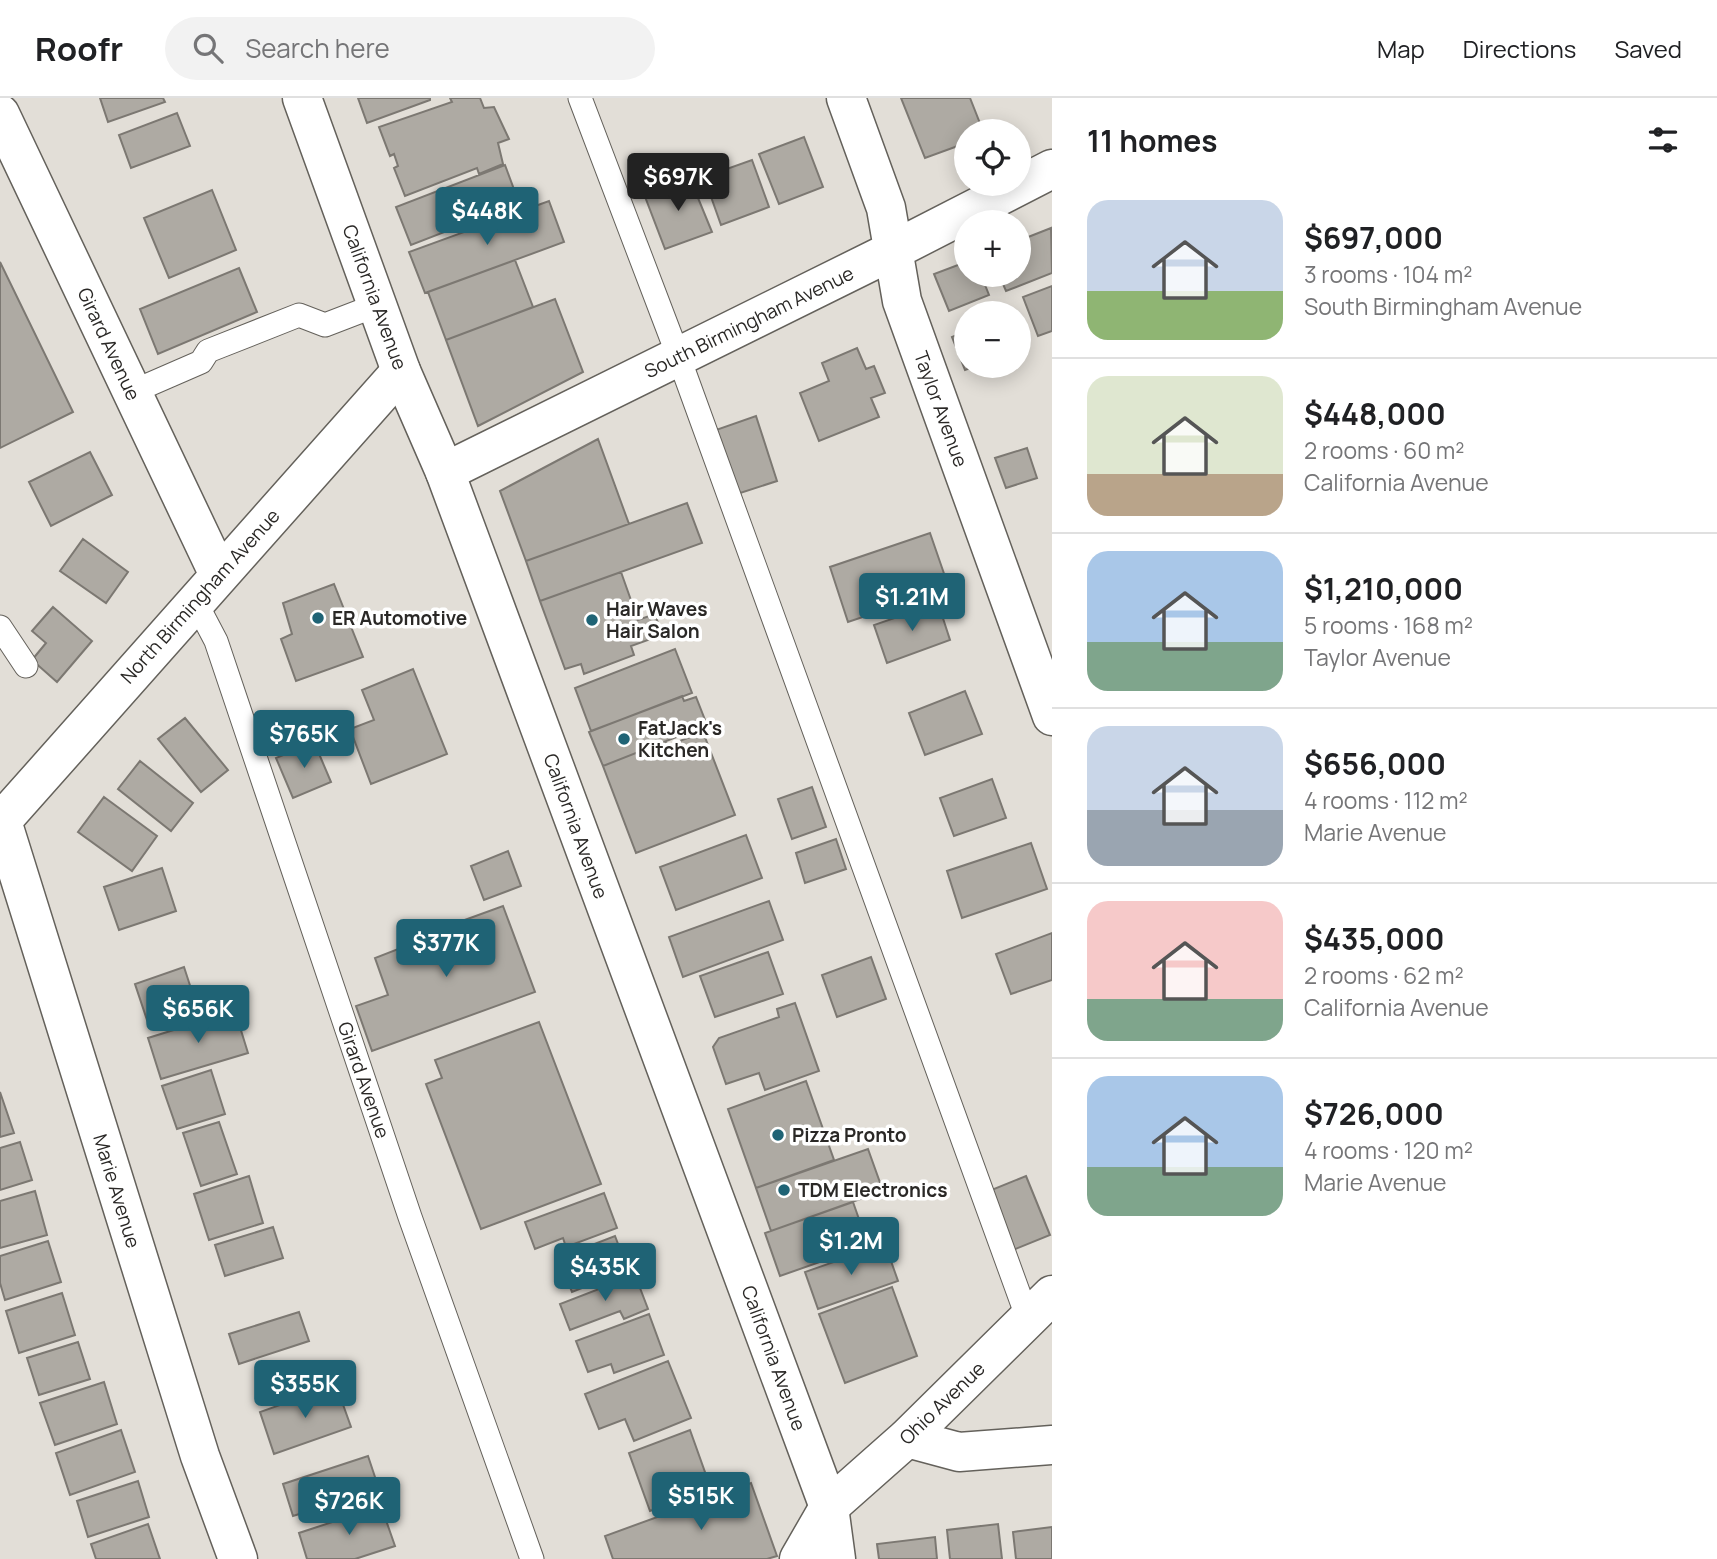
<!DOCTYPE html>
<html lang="en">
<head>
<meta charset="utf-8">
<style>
	:root { --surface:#fff; --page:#f2f2f2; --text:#202124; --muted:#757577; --line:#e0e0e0; --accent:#1f6375 }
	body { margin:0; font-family:Manrope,sans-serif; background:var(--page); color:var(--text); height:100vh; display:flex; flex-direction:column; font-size:26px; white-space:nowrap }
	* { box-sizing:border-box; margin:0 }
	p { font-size:23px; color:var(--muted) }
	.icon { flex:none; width:38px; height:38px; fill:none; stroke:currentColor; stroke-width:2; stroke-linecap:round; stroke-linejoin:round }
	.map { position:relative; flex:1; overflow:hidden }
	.details { display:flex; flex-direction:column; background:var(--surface); width:665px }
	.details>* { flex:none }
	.tools { position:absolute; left:954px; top:21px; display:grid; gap:14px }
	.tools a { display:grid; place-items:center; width:77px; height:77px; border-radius:50%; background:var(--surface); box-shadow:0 4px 18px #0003; font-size:35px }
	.price { position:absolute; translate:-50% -60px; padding:0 16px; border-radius:7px; background:var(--accent); color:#fff; font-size:23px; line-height:46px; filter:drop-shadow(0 2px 4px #0008) }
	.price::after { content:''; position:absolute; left:50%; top:42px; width:21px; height:16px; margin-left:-10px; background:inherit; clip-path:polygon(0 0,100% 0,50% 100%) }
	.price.on { background:#222; color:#fff }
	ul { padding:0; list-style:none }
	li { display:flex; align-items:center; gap:21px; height:175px; padding:0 35px }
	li+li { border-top:2px solid var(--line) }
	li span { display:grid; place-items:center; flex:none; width:196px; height:140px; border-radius:21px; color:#555 }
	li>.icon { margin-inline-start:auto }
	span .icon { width:84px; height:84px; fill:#fffc; stroke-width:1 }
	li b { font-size:30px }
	h2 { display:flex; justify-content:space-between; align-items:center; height:84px; padding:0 35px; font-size:30px }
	header { display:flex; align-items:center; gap:42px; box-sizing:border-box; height:98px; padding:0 35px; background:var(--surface); border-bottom:2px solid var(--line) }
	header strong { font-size:33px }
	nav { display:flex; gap:38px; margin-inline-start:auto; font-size:24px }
	.search { width:490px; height:63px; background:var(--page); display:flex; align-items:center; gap:18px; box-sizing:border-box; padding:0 24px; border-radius:38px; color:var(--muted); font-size:26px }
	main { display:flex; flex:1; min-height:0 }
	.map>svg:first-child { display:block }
	.building { fill:#aeaaa3; stroke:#7c7872; stroke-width:2 }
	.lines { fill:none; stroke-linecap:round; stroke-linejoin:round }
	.lane-casing { stroke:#64615b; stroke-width:25 }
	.street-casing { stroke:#64615b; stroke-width:41 }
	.secondary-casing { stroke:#64615b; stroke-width:41 }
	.lane { stroke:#fff; stroke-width:23 }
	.street { stroke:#fff; stroke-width:38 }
	.secondary { stroke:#fff; stroke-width:38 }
	.poi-dot { fill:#1f6375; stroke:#fff; stroke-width:2.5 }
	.labels { text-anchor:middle; stroke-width:7; stroke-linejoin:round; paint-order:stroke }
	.street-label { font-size:19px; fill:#2a2826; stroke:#fff }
	.poi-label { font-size:19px; font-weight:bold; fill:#2a2826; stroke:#fff; text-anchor:start }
</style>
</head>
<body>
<header>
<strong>Roofr</strong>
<div class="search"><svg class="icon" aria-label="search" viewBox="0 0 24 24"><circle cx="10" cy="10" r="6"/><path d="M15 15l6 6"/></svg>Search here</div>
<nav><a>Map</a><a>Directions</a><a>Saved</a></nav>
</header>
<main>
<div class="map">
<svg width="1052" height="1461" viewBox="0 0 1052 1461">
	<rect width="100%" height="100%" fill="#e2ded7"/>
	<path class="building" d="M 100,0 L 163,0 L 165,4 L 108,24 Z
		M 358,0 L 430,0 L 430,2 L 367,25 Z
		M 450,0 L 480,0 L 484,10 L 494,9 L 509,41 L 498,45 L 503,66 L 479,76 L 477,70 L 405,98 L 394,70 L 398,68 L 394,56 L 390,58 L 379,29 L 452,4 Z
		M 901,0 L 970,0 L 983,33 L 966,33 L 966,45 L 925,60 Z
		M 177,15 L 190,48 L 131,70 L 119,37 Z
		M 804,39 L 823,89 L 779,106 L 759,56 Z
		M 752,62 L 769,109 L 721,127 L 704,79 Z
		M 505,67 L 519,105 L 411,147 L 396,109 Z
		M 689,78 L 712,134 L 665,151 L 644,96 Z
		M 212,92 L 236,152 L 169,180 L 144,120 Z
		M 549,103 L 564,144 L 425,195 L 409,154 Z
		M 1051,130 L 1052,175 L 1006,193 L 999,177 L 1018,177 L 1018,143 Z
		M 515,162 L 533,209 L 446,242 L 428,194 Z
		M 0,164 L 73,314 L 0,350 Z
		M 966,164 L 966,177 L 981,177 L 989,197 L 949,213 L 934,176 Z
		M 239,170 L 257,214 L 158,256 L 140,211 Z
		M 1052,188 L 1052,233 L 1038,238 L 1023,199 Z
		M 555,201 L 583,274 L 478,328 L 446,242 Z
		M 966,233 L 966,268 L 976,268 L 965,272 L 952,239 Z
		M 857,250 L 866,271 L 874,268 L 885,295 L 871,300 L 879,319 L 819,343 L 800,295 L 829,283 L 822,265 Z
		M 756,318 L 777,383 L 734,397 L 713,333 Z
		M 598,341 L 629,426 L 526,463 L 500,393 Z
		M 1027,350 L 1037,380 L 1006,390 L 995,360 Z
		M 90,354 L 112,397 L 51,428 L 29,384 Z
		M 687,405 L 702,445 L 540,503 L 526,463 Z
		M 930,435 L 949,490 L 848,524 L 830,469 Z
		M 83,441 L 128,474 L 106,505 L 60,473 Z
		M 621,474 L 638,522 L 655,516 L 662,537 L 631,548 L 634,557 L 584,576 L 581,566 L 565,571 L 540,503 Z
		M 334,486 L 363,559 L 296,583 L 281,541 L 292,536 L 283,505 Z
		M 938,505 L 950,542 L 887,565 L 874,527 Z
		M 53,509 L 92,543 L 57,584 L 32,562 L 46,545 L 32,533 Z
		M 675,551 L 692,595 L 591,633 L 575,590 Z
		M 413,571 L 447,656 L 371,686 L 350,631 L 374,622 L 362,592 Z
		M 965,593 L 982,636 L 925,657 L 909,615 Z
		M 682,598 L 684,603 L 696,599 L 707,627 L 603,668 L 589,634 Z
		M 185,620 L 228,672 L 201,694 L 158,641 Z
		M 703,634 L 735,717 L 636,755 L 603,668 L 666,643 L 667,648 Z
		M 314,644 L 331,684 L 293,700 L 276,660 Z
		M 140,663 L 193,705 L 171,733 L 118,691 Z
		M 992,681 L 1006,720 L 954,738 L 940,700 Z
		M 812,689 L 826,729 L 792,741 L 778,701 Z
		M 104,699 L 157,738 L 132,773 L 78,734 Z
		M 746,737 L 762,780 L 676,812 L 660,769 Z
		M 836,741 L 846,771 L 805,785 L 796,755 Z
		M 1031,745 L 1047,791 L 962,820 L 947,773 Z
		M 508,753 L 521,788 L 484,802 L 471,768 Z
		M 162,770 L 176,813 L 119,832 L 104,789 Z
		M 769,803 L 783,842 L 683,879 L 669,839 Z
		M 503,808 L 535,894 L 372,953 L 356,908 L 388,897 L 375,860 L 419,843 L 418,839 Z
		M 1052,835 L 1052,882 L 1011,896 L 996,856 Z
		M 768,854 L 783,896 L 715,919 L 700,878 Z
		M 871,859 L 886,901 L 837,919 L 822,877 Z
		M 184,869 L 198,912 L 149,928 L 135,886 Z
		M 795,905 L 819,973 L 765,992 L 759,975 L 726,986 L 713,949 L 719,940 L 779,919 L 777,911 Z
		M 235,913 L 248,955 L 161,981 L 148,940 Z
		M 539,924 L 601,1086 L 481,1131 L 426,986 L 442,980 L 435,962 Z
		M 211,972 L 225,1016 L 177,1031 L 162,988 Z
		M 806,983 L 834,1062 L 756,1090 L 728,1011 Z
		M 0,994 L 14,1035 L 0,1039 Z
		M 219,1024 L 237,1076 L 201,1088 L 183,1035 Z
		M 20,1044 L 32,1082 L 0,1092 L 0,1050 Z
		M 868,1051 L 883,1093 L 771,1133 L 756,1090 Z
		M 249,1078 L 263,1125 L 209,1142 L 194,1096 Z
		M 1026,1078 L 1050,1137 L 1013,1152 L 989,1093 Z
		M 35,1093 L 47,1137 L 0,1150 L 0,1103 Z
		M 604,1095 L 617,1130 L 566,1149 L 563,1140 L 535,1151 L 525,1124 Z
		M 853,1104 L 868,1147 L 780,1178 L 765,1135 Z
		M 273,1129 L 283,1160 L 225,1178 L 215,1147 Z
		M 615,1138 L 628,1172 L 572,1194 L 558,1160 Z
		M 48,1143 L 61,1184 L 5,1202 L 0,1185 L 0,1158 Z
		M 885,1146 L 898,1183 L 818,1211 L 805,1174 Z
		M 635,1177 L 648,1211 L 624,1221 L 620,1213 L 570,1232 L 560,1206 Z
		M 892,1189 L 917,1258 L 845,1285 L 819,1216 Z
		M 62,1195 L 75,1237 L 19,1255 L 6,1213 Z
		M 299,1214 L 309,1243 L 239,1266 L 229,1236 Z
		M 649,1216 L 664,1257 L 614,1275 L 611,1266 L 588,1274 L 576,1243 Z
		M 78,1244 L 90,1281 L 39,1297 L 27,1260 Z
		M 668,1263 L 691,1320 L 634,1343 L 625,1321 L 599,1331 L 585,1296 Z
		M 104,1284 L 117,1326 L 55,1347 L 40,1305 Z
		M 336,1287 L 351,1329 L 274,1356 L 260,1314 Z
		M 121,1332 L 135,1374 L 70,1397 L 56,1355 Z
		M 690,1332 L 711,1391 L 650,1413 L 629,1355 Z
		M 368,1358 L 379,1391 L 293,1418 L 283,1386 Z
		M 138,1383 L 149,1419 L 88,1439 L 77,1403 Z
		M 751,1385 L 777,1458 L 767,1461 L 613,1461 L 605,1438 Z
		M 381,1408 L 395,1448 L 355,1461 L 307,1461 L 299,1435 Z
		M 148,1426 L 160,1461 L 96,1461 L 91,1446 Z
		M 998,1426 L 1002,1461 L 950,1461 L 947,1432 Z
		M 1052,1429 L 1052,1461 L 1016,1461 L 1013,1434 Z
		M 935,1439 L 937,1461 L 879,1461 L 877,1446 Z"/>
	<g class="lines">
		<defs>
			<path id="lane" d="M 580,0 L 679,260 L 1028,1221
				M 132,294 L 201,264 L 208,253 L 299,217 L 325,227 L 377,207
				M 195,503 L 216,543 L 410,1119 L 532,1461
				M 0,529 L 26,568"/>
			<path id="street" d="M 846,0 L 886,110 L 902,203 L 1052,618
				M 0,16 L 219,477
				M 445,374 L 892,153 L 1052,71
				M 2,723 L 200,1358 L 238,1461
				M 0,725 L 401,273
				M 907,1340 L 959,1354 L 1052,1347
				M 799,1461 L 829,1409 L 907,1340 L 1052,1197"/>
			<path id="secondary" d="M 302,0 L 401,273 L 445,374 L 829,1409 L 836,1461"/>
		</defs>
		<use href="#lane" class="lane-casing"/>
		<use href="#street" class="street-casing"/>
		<use href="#secondary" class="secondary-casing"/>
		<use href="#lane" class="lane"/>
		<use href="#street" class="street"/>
		<use href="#secondary" class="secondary"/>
	</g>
	<g class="poi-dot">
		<circle cx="318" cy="520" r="7"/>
		<circle cx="592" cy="522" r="7"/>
		<circle cx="624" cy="641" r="7"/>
		<circle cx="778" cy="1037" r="7"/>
		<circle cx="784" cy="1092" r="7"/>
	</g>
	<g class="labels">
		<g class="street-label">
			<text transform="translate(375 199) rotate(70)" y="7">California Avenue</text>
			<text transform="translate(749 224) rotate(-26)" y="7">South Birmingham Avenue</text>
			<text transform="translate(109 246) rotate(65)" y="7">Girard Avenue</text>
			<text transform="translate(941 311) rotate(70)" y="7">Taylor Avenue</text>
			<text transform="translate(200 498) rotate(-48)" y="7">North Birmingham Avenue</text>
			<text transform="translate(576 728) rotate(70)" y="7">California Avenue</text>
			<text transform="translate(364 982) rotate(71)" y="7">Girard Avenue</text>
			<text transform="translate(117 1093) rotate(73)" y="7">Marie Avenue</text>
			<text transform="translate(774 1260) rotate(70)" y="7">California Avenue</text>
			<text transform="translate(942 1305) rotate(-44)" y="7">Ohio Avenue</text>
		</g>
		<g class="poi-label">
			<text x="606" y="518">Hair Waves<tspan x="606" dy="22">Hair Salon</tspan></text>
			<text x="332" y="527">ER Automotive</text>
			<text x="638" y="637">FatJack's<tspan x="638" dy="22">Kitchen</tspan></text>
			<text x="792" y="1044">Pizza Pronto</text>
			<text x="798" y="1099">TDM Electronics</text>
		</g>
	</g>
</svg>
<div class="tools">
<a><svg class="icon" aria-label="locate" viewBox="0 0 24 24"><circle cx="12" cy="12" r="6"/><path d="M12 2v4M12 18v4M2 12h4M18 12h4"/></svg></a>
<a>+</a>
<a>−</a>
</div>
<b class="price on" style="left:678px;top:115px">$697K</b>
<b class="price" style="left:487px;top:149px">$448K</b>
<b class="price" style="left:912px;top:535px">$1.21M</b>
<b class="price" style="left:304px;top:672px">$765K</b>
<b class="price" style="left:446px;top:881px">$377K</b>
<b class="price" style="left:198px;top:947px">$656K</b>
<b class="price" style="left:851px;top:1179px">$1.2M</b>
<b class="price" style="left:605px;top:1205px">$435K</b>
<b class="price" style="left:305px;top:1322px">$355K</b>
<b class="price" style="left:701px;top:1434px">$515K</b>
<b class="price" style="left:349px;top:1439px">$726K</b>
</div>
<section class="details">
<h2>11 homes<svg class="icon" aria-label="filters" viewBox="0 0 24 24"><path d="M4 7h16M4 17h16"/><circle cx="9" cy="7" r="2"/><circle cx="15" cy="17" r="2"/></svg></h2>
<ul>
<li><span style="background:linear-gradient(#c9d6e8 65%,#8fb573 0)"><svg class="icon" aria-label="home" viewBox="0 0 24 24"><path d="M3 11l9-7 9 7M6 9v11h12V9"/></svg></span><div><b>$697,000</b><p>3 rooms · 104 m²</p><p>South Birmingham Avenue</p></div></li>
<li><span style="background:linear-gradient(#dfe7d0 70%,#b9a48a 0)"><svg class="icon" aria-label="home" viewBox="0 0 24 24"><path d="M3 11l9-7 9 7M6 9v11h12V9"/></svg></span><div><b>$448,000</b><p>2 rooms · 60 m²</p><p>California Avenue</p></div></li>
<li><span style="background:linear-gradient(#a9c7e8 65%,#7fa58c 0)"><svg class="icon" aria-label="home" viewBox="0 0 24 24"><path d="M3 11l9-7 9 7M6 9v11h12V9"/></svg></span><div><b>$1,210,000</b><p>5 rooms · 168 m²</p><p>Taylor Avenue</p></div></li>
<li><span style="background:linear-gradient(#c9d6e8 60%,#9aa5b1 0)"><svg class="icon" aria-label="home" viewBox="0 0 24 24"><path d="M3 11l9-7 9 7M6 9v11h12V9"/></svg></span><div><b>$656,000</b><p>4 rooms · 112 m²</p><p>Marie Avenue</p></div></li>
<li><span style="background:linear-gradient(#f6c9c9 70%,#7fa58c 0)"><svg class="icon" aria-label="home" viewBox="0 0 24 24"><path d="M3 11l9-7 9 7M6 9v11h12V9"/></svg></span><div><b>$435,000</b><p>2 rooms · 62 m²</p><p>California Avenue</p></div></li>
<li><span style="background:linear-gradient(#a9c7e8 65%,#7fa58c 0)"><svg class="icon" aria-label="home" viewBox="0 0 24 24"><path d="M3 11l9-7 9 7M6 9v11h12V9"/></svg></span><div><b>$726,000</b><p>4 rooms · 120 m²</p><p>Marie Avenue</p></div></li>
</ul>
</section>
</main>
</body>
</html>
